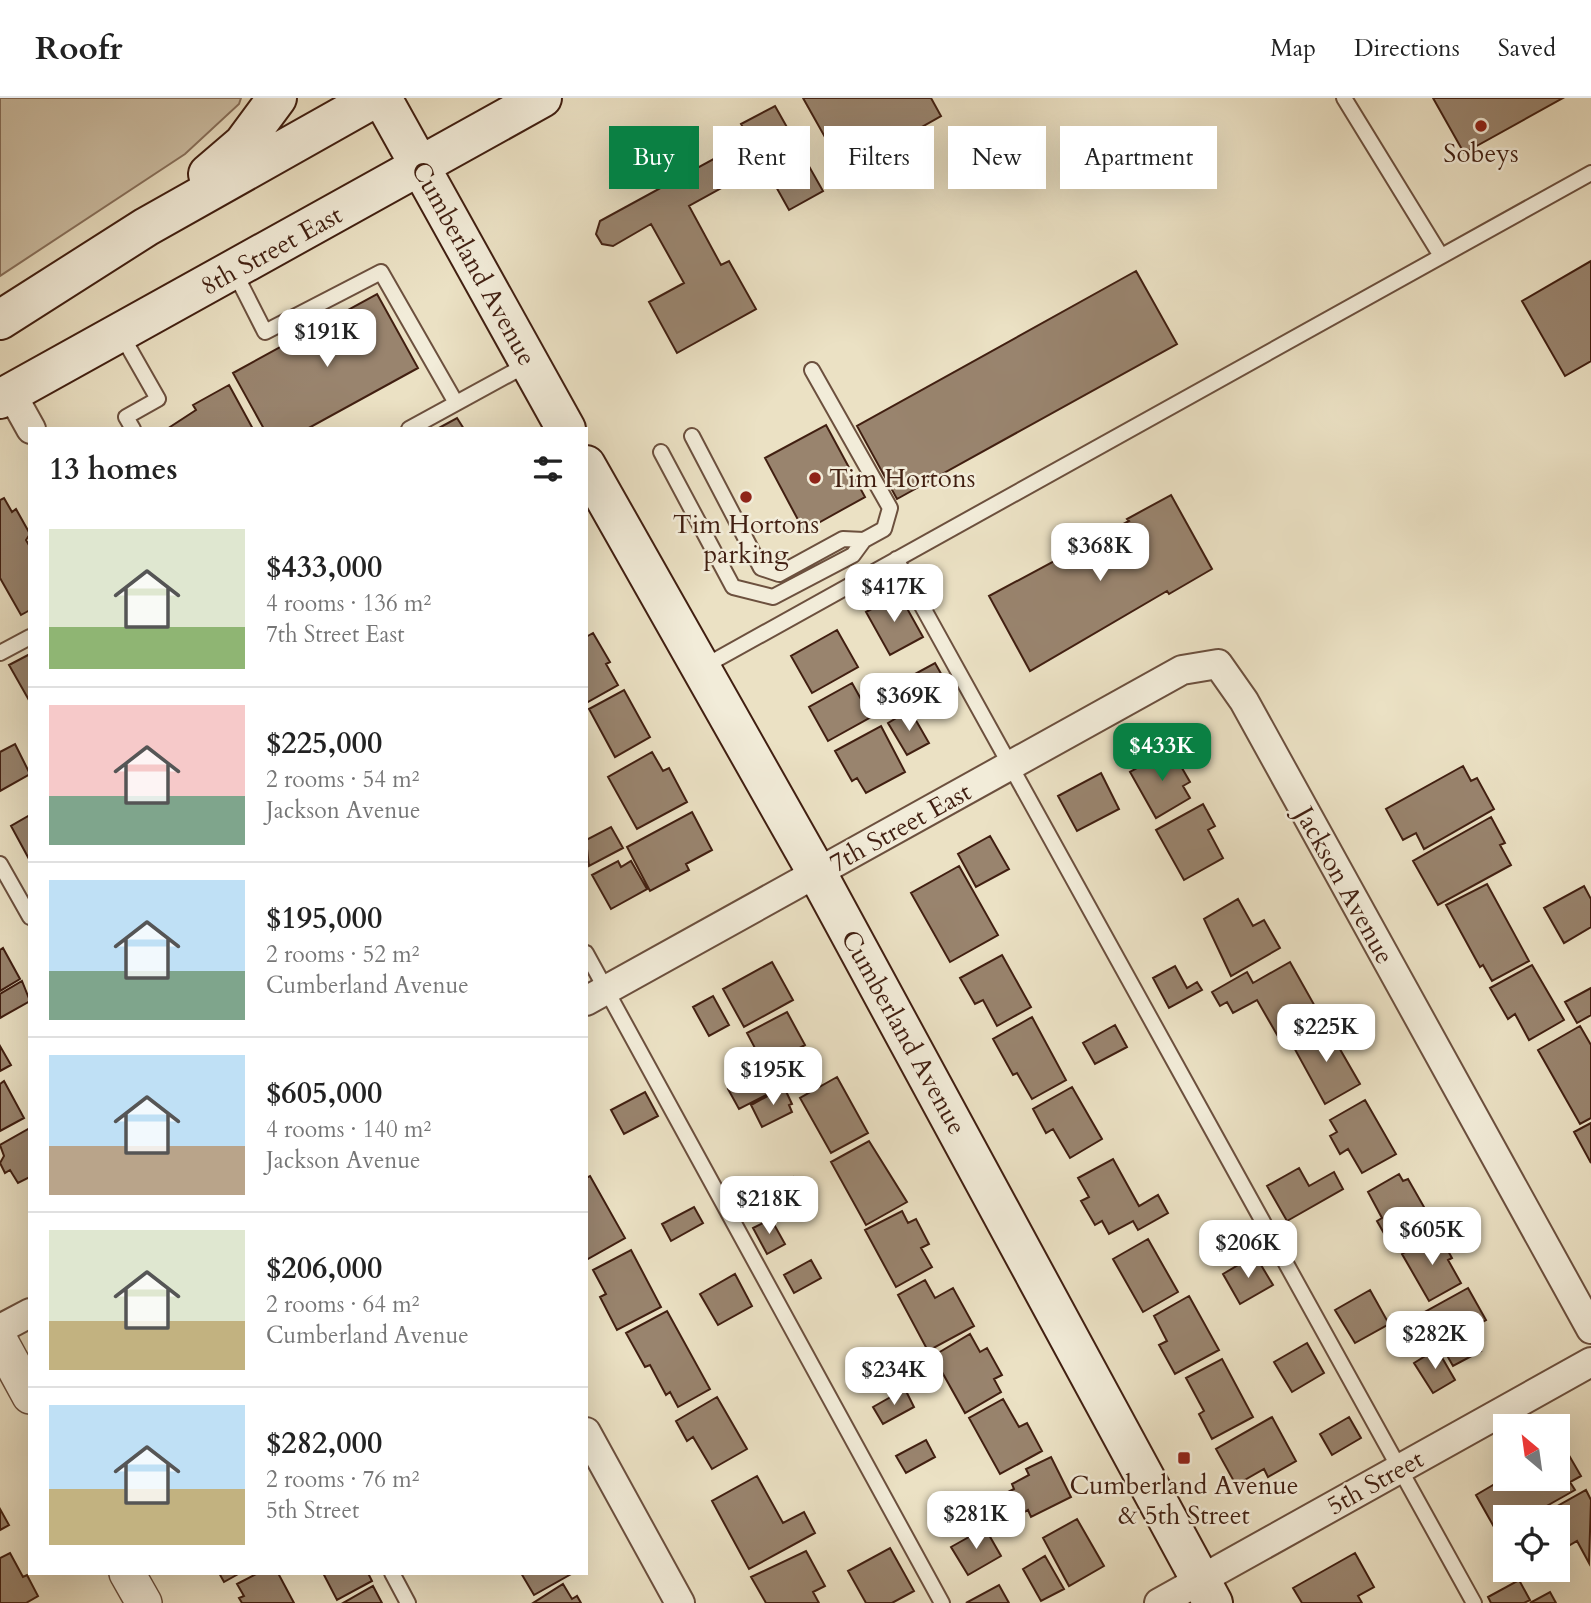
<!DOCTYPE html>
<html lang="en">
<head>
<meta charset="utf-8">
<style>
	:root { --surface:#fff; --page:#f2f2f2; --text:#222; --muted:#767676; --line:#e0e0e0; --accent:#0b8043 }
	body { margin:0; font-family:Cardo,serif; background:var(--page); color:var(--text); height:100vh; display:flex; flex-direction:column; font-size:26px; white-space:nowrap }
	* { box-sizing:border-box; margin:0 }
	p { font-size:23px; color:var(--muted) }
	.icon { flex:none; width:38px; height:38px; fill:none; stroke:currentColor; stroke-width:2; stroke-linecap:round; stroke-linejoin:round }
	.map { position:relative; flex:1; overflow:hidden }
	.drawer { position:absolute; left:28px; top:329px; width:560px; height:1148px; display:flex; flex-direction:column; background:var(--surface); border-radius:0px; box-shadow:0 7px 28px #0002 }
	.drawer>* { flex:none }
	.hud { position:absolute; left:609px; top:28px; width:665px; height:63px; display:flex; gap:14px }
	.needle { width:46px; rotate:331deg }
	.controls { position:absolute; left:1493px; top:1316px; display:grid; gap:14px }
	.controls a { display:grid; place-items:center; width:77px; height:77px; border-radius:0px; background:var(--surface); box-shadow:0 7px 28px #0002; font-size:35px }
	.price { position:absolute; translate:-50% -60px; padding:0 16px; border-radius:14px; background:#fff; color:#222; font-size:23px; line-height:46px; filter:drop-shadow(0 2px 4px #0008) }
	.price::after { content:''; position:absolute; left:50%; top:42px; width:21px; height:16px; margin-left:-10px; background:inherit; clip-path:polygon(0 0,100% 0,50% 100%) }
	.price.on { background:var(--accent); color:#fff }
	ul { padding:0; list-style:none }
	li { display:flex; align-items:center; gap:21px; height:175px; padding:0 21px }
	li+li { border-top:2px solid var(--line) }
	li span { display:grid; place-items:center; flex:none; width:196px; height:140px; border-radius:0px; color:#555 }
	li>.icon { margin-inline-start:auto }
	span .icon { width:84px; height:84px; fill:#fffc; stroke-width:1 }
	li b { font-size:30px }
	h2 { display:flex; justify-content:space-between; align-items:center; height:84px; padding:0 21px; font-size:30px }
	.tag { padding:0 24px; border-radius:0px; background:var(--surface); box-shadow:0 7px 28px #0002; font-size:24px; line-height:63px }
	.tag.on { background:var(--accent); color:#fff }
	header { display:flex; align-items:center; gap:42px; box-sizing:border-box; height:98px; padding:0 35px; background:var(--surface); border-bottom:2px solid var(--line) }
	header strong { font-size:33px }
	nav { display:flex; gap:38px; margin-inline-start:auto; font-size:24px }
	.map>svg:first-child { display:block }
	.green { fill:#cec0a6; stroke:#88705c; stroke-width:2 }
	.building { fill:#99846e; stroke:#411f11; stroke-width:2 }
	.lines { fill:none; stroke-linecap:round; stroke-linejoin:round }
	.service-casing { stroke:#6c503e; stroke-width:18 }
	.minor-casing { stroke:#6c503e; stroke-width:32 }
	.tertiary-casing { stroke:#6c503e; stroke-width:38 }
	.secondary-casing { stroke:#411f11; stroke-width:42 }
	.service { stroke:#f2ecd9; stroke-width:14 }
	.minor { stroke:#f2ecd9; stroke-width:28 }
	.tertiary { stroke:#f2ecd9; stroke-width:35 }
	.secondary { stroke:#f2ecd9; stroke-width:38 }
	.poi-dot { fill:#8f2418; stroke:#f2ecd9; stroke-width:2.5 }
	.labels { text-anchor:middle; stroke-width:5; stroke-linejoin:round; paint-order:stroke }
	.poi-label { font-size:26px; fill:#411f11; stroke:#f2ecd9 }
	.street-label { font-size:26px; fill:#411f11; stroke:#f2ecd9 }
</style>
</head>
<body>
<header>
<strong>Roofr</strong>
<nav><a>Map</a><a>Directions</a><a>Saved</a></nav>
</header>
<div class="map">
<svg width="1591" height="1505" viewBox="0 0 1591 1505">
	<rect width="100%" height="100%" fill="#ebe1c4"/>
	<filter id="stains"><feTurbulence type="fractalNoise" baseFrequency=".00286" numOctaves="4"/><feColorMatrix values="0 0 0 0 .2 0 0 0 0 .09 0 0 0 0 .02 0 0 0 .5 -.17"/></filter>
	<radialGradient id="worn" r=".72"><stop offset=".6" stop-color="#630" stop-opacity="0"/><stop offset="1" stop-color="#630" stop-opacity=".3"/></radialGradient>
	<path class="green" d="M 0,0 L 241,0 L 239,6 L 185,56 L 0,178 Z"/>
	<path class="building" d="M 803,0 L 931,0 L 941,18 L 844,73 Z
		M 1433,0 L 1563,0 L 1464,55 Z
		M 775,8 L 823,93 L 789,112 L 741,26 Z
		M 719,58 L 731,61 L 737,72 L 734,83 L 689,108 L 721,167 L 729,163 L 756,211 L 677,255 L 649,204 L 684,185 L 651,126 L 613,148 L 602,146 L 596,136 L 600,123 Z
		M 1591,163 L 1591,263 L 1565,278 L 1522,203 Z
		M 1136,173 L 1177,246 L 897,401 L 857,328 Z
		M 377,196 L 418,270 L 307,331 L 264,331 L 233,275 Z
		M 229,287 L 253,331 L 167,331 L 196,312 L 193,307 Z
		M 457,320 L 464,331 L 437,331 Z
		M 826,327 L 865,399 L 804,433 L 765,360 Z
		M 1171,397 L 1212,471 L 1169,496 L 1167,493 L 1030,573 L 989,498 L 1129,423 L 1127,421 Z
		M 4,400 L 12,414 L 16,411 L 30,436 L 26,442 L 30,449 L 30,512 L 21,517 L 0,480 L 0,402 Z
		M 899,496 L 923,539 L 890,557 L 866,514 Z
		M 837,532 L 858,569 L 812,595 L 791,558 Z
		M 593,535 L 610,564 L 606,566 L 618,587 L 586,605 L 586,539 Z
		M 30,556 L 30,604 L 9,567 Z
		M 935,565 L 948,588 L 917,605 L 904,582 Z
		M 852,585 L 871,619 L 828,643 L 809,609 Z
		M 624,592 L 650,639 L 615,659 L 589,611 Z
		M 910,612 L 929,645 L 907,657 L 888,625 Z
		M 881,628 L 905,674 L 866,695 L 857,680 L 852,683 L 835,653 Z
		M 15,646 L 30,676 L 0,693 L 0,654 Z
		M 1171,651 L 1190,684 L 1183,688 L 1190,700 L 1156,720 L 1130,674 Z
		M 652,654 L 663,673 L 669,670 L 687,704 L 637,731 L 608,679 Z
		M 1463,668 L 1471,683 L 1477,680 L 1494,711 L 1424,751 L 1416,735 L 1403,742 L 1386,711 Z
		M 1101,675 L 1119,711 L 1077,733 L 1058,698 Z
		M 1203,706 L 1215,728 L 1208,732 L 1223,760 L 1184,782 L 1156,732 Z
		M 692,714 L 712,752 L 686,766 L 689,772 L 650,793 L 627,749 Z
		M 30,717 L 30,760 L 29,761 L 11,728 Z
		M 1491,719 L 1505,745 L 1500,747 L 1511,767 L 1438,807 L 1413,763 Z
		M 611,729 L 623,750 L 589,768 L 586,742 Z
		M 990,738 L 1009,771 L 976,789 L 958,756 Z
		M 618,763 L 621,769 L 631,763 L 647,791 L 611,811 L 592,777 Z
		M 959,768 L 998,837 L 950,864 L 911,795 Z
		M 1487,786 L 1529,863 L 1492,883 L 1483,867 L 1480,869 L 1446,807 Z
		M 1584,788 L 1591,801 L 1591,829 L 1564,845 L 1544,810 Z
		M 1238,801 L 1253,828 L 1264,822 L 1280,850 L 1231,878 L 1204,821 Z
		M 3,850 L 20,881 L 0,893 L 0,852 Z
		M 1002,857 L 1031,909 L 997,928 L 983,902 L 975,906 L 960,880 Z
		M 772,864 L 793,902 L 744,929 L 723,891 Z
		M 1290,864 L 1321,919 L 1280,942 L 1257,902 L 1233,915 L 1227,904 L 1220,908 L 1212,894 L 1247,874 L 1253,885 Z
		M 1532,867 L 1564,922 L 1529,942 L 1515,916 L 1508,921 L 1490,890 Z
		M 1175,868 L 1187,890 L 1197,884 L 1202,892 L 1169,910 L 1153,880 Z
		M 22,883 L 30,903 L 0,920 L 0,896 Z
		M 1591,890 L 1591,917 L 1577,925 L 1565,904 Z
		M 713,898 L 729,927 L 709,938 L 693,909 Z
		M 787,914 L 805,947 L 765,969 L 747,935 Z
		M 1032,919 L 1066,982 L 1032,1001 L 1017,975 L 1013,977 L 993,941 Z
		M 1115,927 L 1127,949 L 1095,966 L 1083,945 Z
		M 1326,927 L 1360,986 L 1325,1006 L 1292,946 Z
		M 1580,928 L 1591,947 L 1591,1020 L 1580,1026 L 1538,952 Z
		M 0,948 L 11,967 L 0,973 Z
		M 766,972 L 776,992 L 739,1011 L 728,991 Z
		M 837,979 L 868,1035 L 831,1055 L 800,1000 Z
		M 4,983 L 24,1020 L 0,1033 L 0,986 Z
		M 784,989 L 792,1006 L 789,1007 L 792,1014 L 762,1029 L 751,1007 Z
		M 1072,989 L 1102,1041 L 1070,1060 L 1053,1031 L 1046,1035 L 1033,1011 Z
		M 645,994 L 658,1018 L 624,1036 L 611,1012 Z
		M 1365,1002 L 1396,1056 L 1362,1075 L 1348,1051 L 1340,1056 L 1330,1038 L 1337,1034 L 1330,1022 Z
		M 1591,1025 L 1591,1065 L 1574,1034 Z
		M 30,1030 L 30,1079 L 18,1085 L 10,1072 L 5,1075 L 0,1065 L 4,1058 L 0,1047 Z
		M 869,1043 L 907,1104 L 866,1127 L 831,1064 Z
		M 1113,1061 L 1139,1108 L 1158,1097 L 1168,1115 L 1138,1132 L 1133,1123 L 1109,1136 L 1102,1123 L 1095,1127 L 1081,1103 L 1089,1099 L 1078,1080 Z
		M 1299,1070 L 1309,1088 L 1334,1074 L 1343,1091 L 1287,1123 L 1267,1088 Z
		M 1399,1076 L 1403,1083 L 1408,1081 L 1432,1123 L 1390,1146 L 1377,1123 L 1382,1120 L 1368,1094 Z
		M 590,1078 L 625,1140 L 586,1162 L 586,1080 Z
		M 793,1079 L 803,1098 L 772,1115 L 762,1096 Z
		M 694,1109 L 703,1125 L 671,1143 L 662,1126 Z
		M 902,1113 L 908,1125 L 916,1121 L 929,1146 L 921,1150 L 932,1169 L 896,1189 L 865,1132 Z
		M 771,1121 L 785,1146 L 767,1156 L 753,1130 Z
		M 1438,1135 L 1452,1160 L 1448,1162 L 1461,1185 L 1429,1203 L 1402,1156 Z
		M 1148,1141 L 1178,1194 L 1143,1214 L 1113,1161 Z
		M 631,1152 L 661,1209 L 617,1232 L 600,1199 L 606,1196 L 593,1172 Z
		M 1255,1157 L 1273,1187 L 1240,1206 L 1223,1176 Z
		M 811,1162 L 821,1180 L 794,1195 L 784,1177 Z
		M 735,1176 L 752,1208 L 718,1227 L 700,1196 Z
		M 925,1182 L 935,1200 L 953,1190 L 974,1228 L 928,1253 L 898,1197 Z
		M 1468,1190 L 1486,1222 L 1469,1231 L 1481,1253 L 1453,1268 L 1423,1215 Z
		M 1370,1192 L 1389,1226 L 1355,1245 L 1335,1212 Z
		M 1189,1198 L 1219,1252 L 1175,1276 L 1159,1247 L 1167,1243 L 1154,1218 Z
		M 667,1213 L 710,1291 L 678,1309 L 670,1294 L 666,1297 L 650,1267 L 645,1269 L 626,1235 Z
		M 970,1236 L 980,1254 L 987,1250 L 1002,1277 L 994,1281 L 1001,1294 L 965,1315 L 933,1258 Z
		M 1307,1245 L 1324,1275 L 1292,1294 L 1274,1264 Z
		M 1437,1251 L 1455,1282 L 1433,1295 L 1414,1265 Z
		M 1222,1261 L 1253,1319 L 1212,1341 L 1199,1316 L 1204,1313 L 1186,1280 Z
		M 905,1291 L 914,1309 L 883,1326 L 873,1309 Z
		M 717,1299 L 747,1351 L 712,1371 L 693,1339 L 687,1343 L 676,1323 Z
		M 1003,1301 L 1019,1329 L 1027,1325 L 1042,1353 L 1000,1376 L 969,1320 Z
		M 1272,1319 L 1296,1363 L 1268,1379 L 1264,1371 L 1236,1387 L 1216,1351 Z
		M 1349,1319 L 1361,1340 L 1332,1357 L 1320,1336 Z
		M 926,1342 L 935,1359 L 906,1375 L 896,1358 Z
		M 1563,1347 L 1581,1378 L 1570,1384 L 1575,1392 L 1527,1419 L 1505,1419 L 1505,1431 L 1498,1436 L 1476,1397 L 1505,1380 L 1558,1381 L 1558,1350 Z
		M 1051,1359 L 1071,1399 L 1031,1419 L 1028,1412 L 1019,1417 L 1008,1394 L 1014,1391 L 1012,1386 L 1029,1377 L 1026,1371 Z
		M 757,1378 L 783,1425 L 804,1414 L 815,1435 L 749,1471 L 712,1403 Z
		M 1586,1392 L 1591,1402 L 1589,1465 L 1577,1443 L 1558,1454 L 1558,1419 L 1538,1419 Z
		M 0,1411 L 9,1427 L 0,1432 Z
		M 1077,1421 L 1104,1468 L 1069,1488 L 1043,1440 Z
		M 985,1430 L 1001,1458 L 968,1477 L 951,1449 Z
		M 890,1450 L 914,1493 L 892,1505 L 866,1505 L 848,1473 Z
		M 806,1453 L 825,1488 L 813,1494 L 819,1505 L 766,1505 L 751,1479 Z
		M 10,1455 L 23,1479 L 27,1477 L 38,1498 L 26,1505 L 0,1505 L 0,1460 Z
		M 1355,1455 L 1374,1489 L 1358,1498 L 1362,1505 L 1302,1505 L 1293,1490 Z
		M 1045,1458 L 1064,1491 L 1041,1503 L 1023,1471 Z
		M 219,1475 L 240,1475 L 224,1484 Z
		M 258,1475 L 278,1475 L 294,1505 L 242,1505 L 239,1500 L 244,1498 L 237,1486 Z
		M 323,1475 L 368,1475 L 372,1483 L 337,1502 Z
		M 521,1475 L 573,1475 L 534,1497 Z
		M 1519,1482 L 1530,1502 L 1524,1505 L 1491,1505 L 1488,1499 Z
		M 563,1486 L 572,1501 L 577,1498 L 581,1505 L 533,1505 Z
		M 999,1487 L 1009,1505 L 966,1505 Z
		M 373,1488 L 382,1505 L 343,1505 Z
		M 1550,1494 L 1556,1505 L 1530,1505 Z"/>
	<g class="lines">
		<defs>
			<path id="service" d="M 1344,0 L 1441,158
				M 234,173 L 265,234 L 381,174 L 456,305
				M 121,236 L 158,301 L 126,319 L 133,331
				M 409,331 L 528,266
				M 692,338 L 761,470 L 779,476 L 843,441 L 864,442
				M 661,354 L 733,489 L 773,499 L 853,457 L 864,442 L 884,431 L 890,410 L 812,272
				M 896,461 L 1474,1505
				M 0,555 L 30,539
				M 703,569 L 1591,75
				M 0,766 L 30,819
				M 586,855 L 942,1505
				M 392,1475 L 408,1505"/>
			<path id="minor" d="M 11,295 L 31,331
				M 586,903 L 1182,572 L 1218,566 L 1244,603 L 1591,1231
				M 0,1231 L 30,1215
				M 586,1334 L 680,1505
				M 1159,1505 L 1591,1264"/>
			<path id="tertiary" d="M 0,1243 L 30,1298
				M 127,1475 L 144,1505"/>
			<path id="secondary" d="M 382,0 L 566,331
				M 208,76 L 243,46 L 277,0
				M 0,222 L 146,129 L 375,0
				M 0,301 L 542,0
				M 586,367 L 817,775 L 1213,1505"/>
		</defs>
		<use href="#service" class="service-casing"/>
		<use href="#minor" class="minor-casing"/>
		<use href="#tertiary" class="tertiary-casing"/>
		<use href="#secondary" class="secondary-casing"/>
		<use href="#service" class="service"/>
		<use href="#minor" class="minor"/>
		<use href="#tertiary" class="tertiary"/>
		<use href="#secondary" class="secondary"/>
	</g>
	<g class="poi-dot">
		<circle cx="1481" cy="28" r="7"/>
		<circle cx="815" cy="380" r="7"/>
		<circle cx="746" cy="399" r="7"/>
		<rect x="1177" y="1353" width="14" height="14" rx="3.5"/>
	</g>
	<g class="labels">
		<g class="poi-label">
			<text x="1481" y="64">Sobeys</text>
			<text x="829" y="389" text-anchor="start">Tim Hortons</text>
			<text x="746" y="435">Tim Hortons<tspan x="746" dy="30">parking</tspan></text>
			<text x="1184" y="1396">Cumberland Avenue<tspan x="1184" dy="30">&amp; 5th Street</tspan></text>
		</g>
		<g class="street-label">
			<text transform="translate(271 152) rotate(-29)" y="9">8th Street East</text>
			<text transform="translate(474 165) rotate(61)" y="9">Cumberland Avenue</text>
			<text transform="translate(900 729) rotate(-29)" y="9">7th Street East</text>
			<text transform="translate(1345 787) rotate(61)" y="9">Jackson Avenue</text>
			<text transform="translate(904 934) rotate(61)" y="9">Cumberland Avenue</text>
			<text transform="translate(1375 1384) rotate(-29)" y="9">5th Street</text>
		</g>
	</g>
	<rect width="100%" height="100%" filter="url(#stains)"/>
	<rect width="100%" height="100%" fill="url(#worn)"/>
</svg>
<div class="controls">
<a><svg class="needle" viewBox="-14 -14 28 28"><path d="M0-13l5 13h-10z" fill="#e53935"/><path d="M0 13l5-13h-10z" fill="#767676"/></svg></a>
<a><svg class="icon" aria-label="locate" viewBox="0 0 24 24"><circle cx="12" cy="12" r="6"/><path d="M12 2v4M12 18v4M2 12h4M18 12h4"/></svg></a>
</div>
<b class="price" style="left:327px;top:271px">$191K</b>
<b class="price" style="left:1100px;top:485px">$368K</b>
<b class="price" style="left:894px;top:526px">$417K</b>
<b class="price" style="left:909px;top:635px">$369K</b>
<b class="price on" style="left:1162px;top:685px">$433K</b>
<b class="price" style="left:1326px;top:966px">$225K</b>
<b class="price" style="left:773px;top:1009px">$195K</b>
<b class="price" style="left:769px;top:1138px">$218K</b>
<b class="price" style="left:1432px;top:1169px">$605K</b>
<b class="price" style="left:1248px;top:1182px">$206K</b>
<b class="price" style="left:1435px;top:1273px">$282K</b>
<b class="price" style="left:894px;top:1309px">$234K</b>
<b class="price" style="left:976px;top:1453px">$281K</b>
<div class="hud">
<a class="tag on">Buy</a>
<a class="tag">Rent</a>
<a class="tag">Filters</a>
<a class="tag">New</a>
<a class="tag">Apartment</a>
</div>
<section class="drawer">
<h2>13 homes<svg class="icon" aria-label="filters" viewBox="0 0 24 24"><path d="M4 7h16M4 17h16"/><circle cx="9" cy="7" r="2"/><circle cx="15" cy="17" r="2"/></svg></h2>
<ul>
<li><span style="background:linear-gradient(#dfe7d0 70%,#8fb573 0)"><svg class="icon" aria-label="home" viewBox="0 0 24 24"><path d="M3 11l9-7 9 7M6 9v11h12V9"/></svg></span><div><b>$433,000</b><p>4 rooms · 136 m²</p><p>7th Street East</p></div></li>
<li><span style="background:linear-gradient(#f6c9c9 65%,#7fa58c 0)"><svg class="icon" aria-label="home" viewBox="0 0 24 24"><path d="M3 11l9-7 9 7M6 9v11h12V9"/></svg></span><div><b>$225,000</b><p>2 rooms · 54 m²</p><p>Jackson Avenue</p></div></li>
<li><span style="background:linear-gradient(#bfe0f5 65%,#7fa58c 0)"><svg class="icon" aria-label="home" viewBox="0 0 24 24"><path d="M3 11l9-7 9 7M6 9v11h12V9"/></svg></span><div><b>$195,000</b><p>2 rooms · 52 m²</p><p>Cumberland Avenue</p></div></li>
<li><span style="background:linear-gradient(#bfe0f5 65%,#b9a48a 0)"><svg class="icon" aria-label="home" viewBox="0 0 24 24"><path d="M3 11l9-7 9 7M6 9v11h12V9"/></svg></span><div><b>$605,000</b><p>4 rooms · 140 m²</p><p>Jackson Avenue</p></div></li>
<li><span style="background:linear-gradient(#dfe7d0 65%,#c2b280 0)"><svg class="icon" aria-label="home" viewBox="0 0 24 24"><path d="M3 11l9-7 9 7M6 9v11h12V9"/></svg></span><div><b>$206,000</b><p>2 rooms · 64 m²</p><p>Cumberland Avenue</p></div></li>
<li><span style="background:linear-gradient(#bfe0f5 60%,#c2b280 0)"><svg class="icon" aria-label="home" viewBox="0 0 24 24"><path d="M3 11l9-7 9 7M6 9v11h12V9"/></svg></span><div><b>$282,000</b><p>2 rooms · 76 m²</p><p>5th Street</p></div></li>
</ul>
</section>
</div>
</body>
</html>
